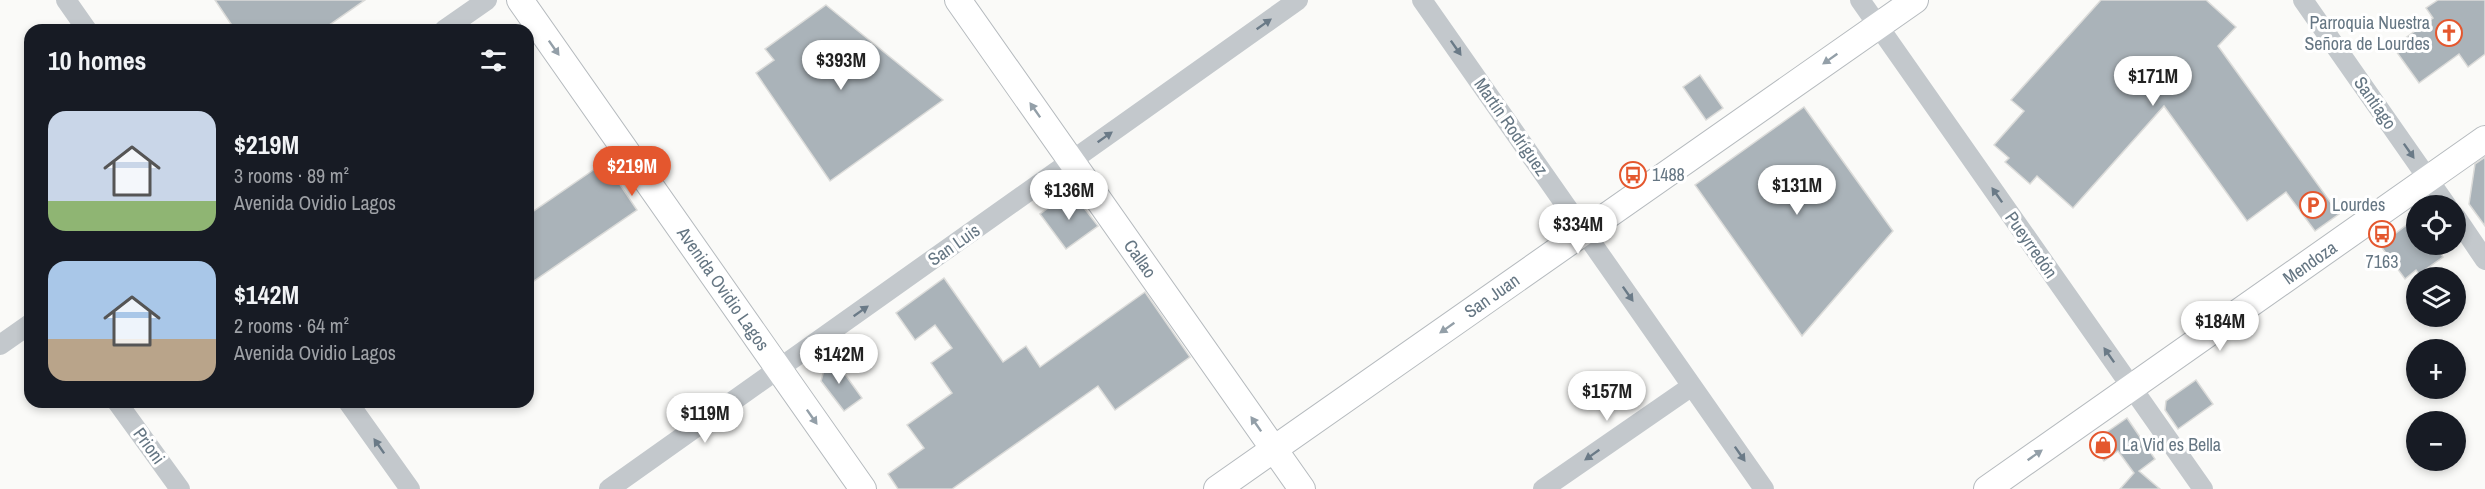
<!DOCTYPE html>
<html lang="en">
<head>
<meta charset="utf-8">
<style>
	:root { --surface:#171b24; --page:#20242c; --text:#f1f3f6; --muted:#9ea1a6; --accent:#e4572e }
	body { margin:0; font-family:"Archivo Narrow",sans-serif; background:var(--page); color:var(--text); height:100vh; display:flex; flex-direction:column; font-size:22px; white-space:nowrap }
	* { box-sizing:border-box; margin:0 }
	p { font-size:20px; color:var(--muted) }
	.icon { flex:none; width:33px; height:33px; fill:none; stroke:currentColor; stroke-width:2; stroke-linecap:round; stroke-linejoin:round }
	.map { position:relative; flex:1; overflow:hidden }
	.drawer { position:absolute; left:24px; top:24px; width:510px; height:384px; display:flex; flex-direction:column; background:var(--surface); border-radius:18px; box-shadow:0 3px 9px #0003 }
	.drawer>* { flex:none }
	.tools { position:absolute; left:2406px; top:195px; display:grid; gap:12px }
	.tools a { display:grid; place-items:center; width:60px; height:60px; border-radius:50%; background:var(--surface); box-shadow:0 3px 9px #0003; font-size:30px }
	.price { position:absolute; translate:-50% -51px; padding:0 14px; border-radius:21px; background:#fff; color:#222; font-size:20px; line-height:39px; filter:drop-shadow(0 2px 3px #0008) }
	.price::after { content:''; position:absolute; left:50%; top:36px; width:18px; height:14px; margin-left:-9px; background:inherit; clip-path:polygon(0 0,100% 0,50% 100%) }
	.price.on { background:var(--accent); color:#fff }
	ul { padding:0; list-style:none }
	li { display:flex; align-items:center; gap:18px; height:150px; padding:0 24px }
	li span { display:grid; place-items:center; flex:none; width:168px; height:120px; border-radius:18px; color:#555 }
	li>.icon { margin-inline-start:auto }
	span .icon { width:72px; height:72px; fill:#fffc; stroke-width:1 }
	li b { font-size:26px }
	h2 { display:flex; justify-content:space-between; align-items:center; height:72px; padding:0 24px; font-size:26px }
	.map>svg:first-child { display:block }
	.building { fill:#aab3b9; stroke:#dcdcda; stroke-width:1.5 }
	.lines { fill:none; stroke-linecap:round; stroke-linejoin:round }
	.major-casing { stroke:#b5babe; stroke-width:28 }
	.minor { stroke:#c3c8cc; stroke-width:20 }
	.major { stroke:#fff; stroke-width:26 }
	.oneway { fill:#6a7a87 }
	.oneway2 { fill:#939fa8 }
	.labels { text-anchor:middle; stroke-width:6; stroke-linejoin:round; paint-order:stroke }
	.poi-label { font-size:18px; fill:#657683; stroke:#fff; text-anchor:start }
	.street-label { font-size:18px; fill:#657683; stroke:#fff }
</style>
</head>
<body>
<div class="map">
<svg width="2485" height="489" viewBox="0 0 2485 489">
	<rect width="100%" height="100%" fill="#fafaf8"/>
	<path class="building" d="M 215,0 L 365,0 L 322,30 L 235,30 Z
		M 2101,0 L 2206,0 L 2236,27 L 2218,46 L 2339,214 L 2315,231 L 2286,192 L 2247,221 L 2164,106 L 2073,208 L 2037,176 L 2030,184 L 2005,162 L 2009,158 L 1994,145 L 2024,111 L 2011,100 Z
		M 2438,0 L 2485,0 L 2485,54 L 2468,67 L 2459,54 L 2419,83 L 2393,47 L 2433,18 L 2426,8 Z
		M 826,5 L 943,100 L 830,181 L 756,73 L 774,60 L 765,49 Z
		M 1700,75 L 1723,108 L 1706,120 L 1683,87 Z
		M 1804,107 L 1893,231 L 1802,336 L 1695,185 Z
		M 2485,157 L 2485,226 L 2469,204 L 2475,164 Z
		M 605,162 L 637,210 L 528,285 L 528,215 Z
		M 1063,197 L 1078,200 L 1098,226 L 1066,249 L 1040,214 Z
		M 2416,218 L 2416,244 L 2434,244 L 2443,257 L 2419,274 L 2416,270 L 2405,279 L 2380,245 Z
		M 944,278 L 1003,362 L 1026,346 L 1040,367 L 1145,292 L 1190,357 L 1115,410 L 1098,386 L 952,489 L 898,489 L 888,474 L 924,448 L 907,425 L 952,393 L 931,363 L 952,348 L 935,325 L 915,340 L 896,313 Z
		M 829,352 L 862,398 L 844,411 L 821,381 Z
		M 2196,380 L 2213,404 L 2178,429 L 2165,410 L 2166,401 Z
		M 2127,418 L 2155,459 L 2139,471 L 2160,489 L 2120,489 L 2134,473 L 2118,451 L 2104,461 L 2091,443 Z"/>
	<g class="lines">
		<defs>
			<path id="major" d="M 520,0 L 863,489
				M 958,0 L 1302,489
				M 1217,489 L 1915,0
				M 1987,489 L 2485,139"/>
		</defs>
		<use href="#major" class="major-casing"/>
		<path class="minor" d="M 66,0 L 87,30
			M 1422,0 L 1764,489
			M 1860,0 L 2203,489
			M 2303,0 L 2447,206
			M 444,30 L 487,0
			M 2456,217 L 2485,260
			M 0,345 L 30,324
			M 117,402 L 180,489
			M 348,402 L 410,489
			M 609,489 L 1298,0
			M 1543,489 L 1692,386"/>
		<use href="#major" class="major"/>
	</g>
	<defs><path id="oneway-solid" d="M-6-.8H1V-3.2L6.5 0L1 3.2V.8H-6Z" transform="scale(1.5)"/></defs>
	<g class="oneway">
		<use href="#oneway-solid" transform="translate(1264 24) rotate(-35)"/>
		<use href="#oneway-solid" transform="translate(1456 48) rotate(55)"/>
		<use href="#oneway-solid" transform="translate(1105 137) rotate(-35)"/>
		<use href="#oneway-solid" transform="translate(2409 151) rotate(55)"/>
		<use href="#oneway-solid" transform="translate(1997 195) rotate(-125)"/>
		<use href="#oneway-solid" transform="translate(1628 294) rotate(55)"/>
		<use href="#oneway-solid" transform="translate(861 311) rotate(-35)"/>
		<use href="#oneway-solid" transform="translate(2109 355) rotate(-125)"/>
		<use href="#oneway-solid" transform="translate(379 446) rotate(-125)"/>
		<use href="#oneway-solid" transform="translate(1740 454) rotate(55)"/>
		<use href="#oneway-solid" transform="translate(1592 455) rotate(145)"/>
	</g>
	<g class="oneway2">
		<use href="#oneway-solid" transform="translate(554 48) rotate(55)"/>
		<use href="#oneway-solid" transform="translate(1830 59) rotate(145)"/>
		<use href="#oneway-solid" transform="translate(1035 110) rotate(-125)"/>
		<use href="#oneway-solid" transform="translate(1447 328) rotate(145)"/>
		<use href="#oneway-solid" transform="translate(812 417) rotate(55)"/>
		<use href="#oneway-solid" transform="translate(1256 424) rotate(-125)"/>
		<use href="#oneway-solid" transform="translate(2035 455) rotate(-35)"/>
	</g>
	<defs>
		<symbol id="church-ring" viewBox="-11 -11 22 22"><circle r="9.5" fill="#fff" stroke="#e4572e" stroke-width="1.5"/><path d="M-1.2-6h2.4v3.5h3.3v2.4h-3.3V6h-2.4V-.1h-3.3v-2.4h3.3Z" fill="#e4572e"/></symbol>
		<symbol id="bus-ring" viewBox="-11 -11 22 22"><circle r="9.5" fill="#fff" stroke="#e4572e" stroke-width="1.5"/><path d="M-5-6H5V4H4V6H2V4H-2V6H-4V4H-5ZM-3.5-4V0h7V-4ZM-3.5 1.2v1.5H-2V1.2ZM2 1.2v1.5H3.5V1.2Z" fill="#e4572e"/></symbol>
		<symbol id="parking-ring" viewBox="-11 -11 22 22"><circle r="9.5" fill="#fff" stroke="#e4572e" stroke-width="1.5"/><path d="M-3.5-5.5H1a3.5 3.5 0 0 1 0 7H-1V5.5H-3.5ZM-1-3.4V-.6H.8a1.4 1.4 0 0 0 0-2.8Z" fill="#e4572e"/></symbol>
		<symbol id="shop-ring" viewBox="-11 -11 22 22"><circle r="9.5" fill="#fff" stroke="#e4572e" stroke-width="1.5"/><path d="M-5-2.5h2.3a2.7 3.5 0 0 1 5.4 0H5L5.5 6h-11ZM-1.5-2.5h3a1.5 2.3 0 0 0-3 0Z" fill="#e4572e"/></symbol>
	</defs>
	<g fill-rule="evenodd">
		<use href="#church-ring" x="2434" y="18" width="30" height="30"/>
		<use href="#bus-ring" x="1618" y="160" width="30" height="30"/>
		<use href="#parking-ring" x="2298" y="190" width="30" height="30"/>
		<use href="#bus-ring" x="2367" y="219" width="30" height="30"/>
		<use href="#shop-ring" x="2088" y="430" width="30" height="30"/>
	</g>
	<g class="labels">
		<g class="poi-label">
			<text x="2430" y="29" text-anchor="end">Parroquia Nuestra<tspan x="2430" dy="21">Señora de Lourdes</tspan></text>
			<text x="1652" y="181">1488</text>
			<text x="2332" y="211">Lourdes</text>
			<text x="2382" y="268" text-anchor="middle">7163</text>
			<text x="2122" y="451">La Vid es Bella</text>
		</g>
		<g class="street-label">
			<text transform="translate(2375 103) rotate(55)" y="6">Santiago</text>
			<text transform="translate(1511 127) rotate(55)" y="6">Martín Rodríguez</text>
			<text transform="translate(954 245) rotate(-35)" y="6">San Luis</text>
			<text transform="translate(2031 245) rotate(55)" y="6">Pueyrredón</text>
			<text transform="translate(1140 259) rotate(55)" y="6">Callao</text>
			<text transform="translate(2310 263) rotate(-35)" y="6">Mendoza</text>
			<text transform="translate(723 289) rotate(55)" y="6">Avenida Ovidio Lagos</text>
			<text transform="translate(1492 296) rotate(-35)" y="6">San Juan</text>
			<text transform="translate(149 446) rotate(54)" y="6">Prioni</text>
		</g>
	</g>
</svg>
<div class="tools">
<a><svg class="icon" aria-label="locate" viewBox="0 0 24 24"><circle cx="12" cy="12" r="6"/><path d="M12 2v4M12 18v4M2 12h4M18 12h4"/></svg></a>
<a><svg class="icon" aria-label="layers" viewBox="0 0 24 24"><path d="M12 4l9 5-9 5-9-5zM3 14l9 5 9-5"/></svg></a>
<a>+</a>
<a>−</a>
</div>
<b class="price" style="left:841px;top:91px">$393M</b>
<b class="price" style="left:2153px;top:107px">$171M</b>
<b class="price on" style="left:632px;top:197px">$219M</b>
<b class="price" style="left:1797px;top:216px">$131M</b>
<b class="price" style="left:1069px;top:221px">$136M</b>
<b class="price" style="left:1578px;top:255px">$334M</b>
<b class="price" style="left:2220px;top:352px">$184M</b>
<b class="price" style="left:839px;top:385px">$142M</b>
<b class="price" style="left:1607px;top:422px">$157M</b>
<b class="price" style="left:705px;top:444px">$119M</b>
<section class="drawer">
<h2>10 homes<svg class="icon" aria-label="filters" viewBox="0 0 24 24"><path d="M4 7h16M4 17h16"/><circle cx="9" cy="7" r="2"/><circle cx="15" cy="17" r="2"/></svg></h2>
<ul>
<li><span style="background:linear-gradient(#c9d6e8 75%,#8fb573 0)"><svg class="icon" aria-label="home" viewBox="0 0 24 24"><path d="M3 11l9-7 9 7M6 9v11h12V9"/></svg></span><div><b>$219M</b><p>3 rooms · 89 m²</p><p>Avenida Ovidio Lagos</p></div></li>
<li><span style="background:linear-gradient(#a9c7e8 65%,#b9a48a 0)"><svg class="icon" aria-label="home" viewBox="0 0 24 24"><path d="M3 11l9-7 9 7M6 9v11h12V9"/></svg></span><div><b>$142M</b><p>2 rooms · 64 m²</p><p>Avenida Ovidio Lagos</p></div></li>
</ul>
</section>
</div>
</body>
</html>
